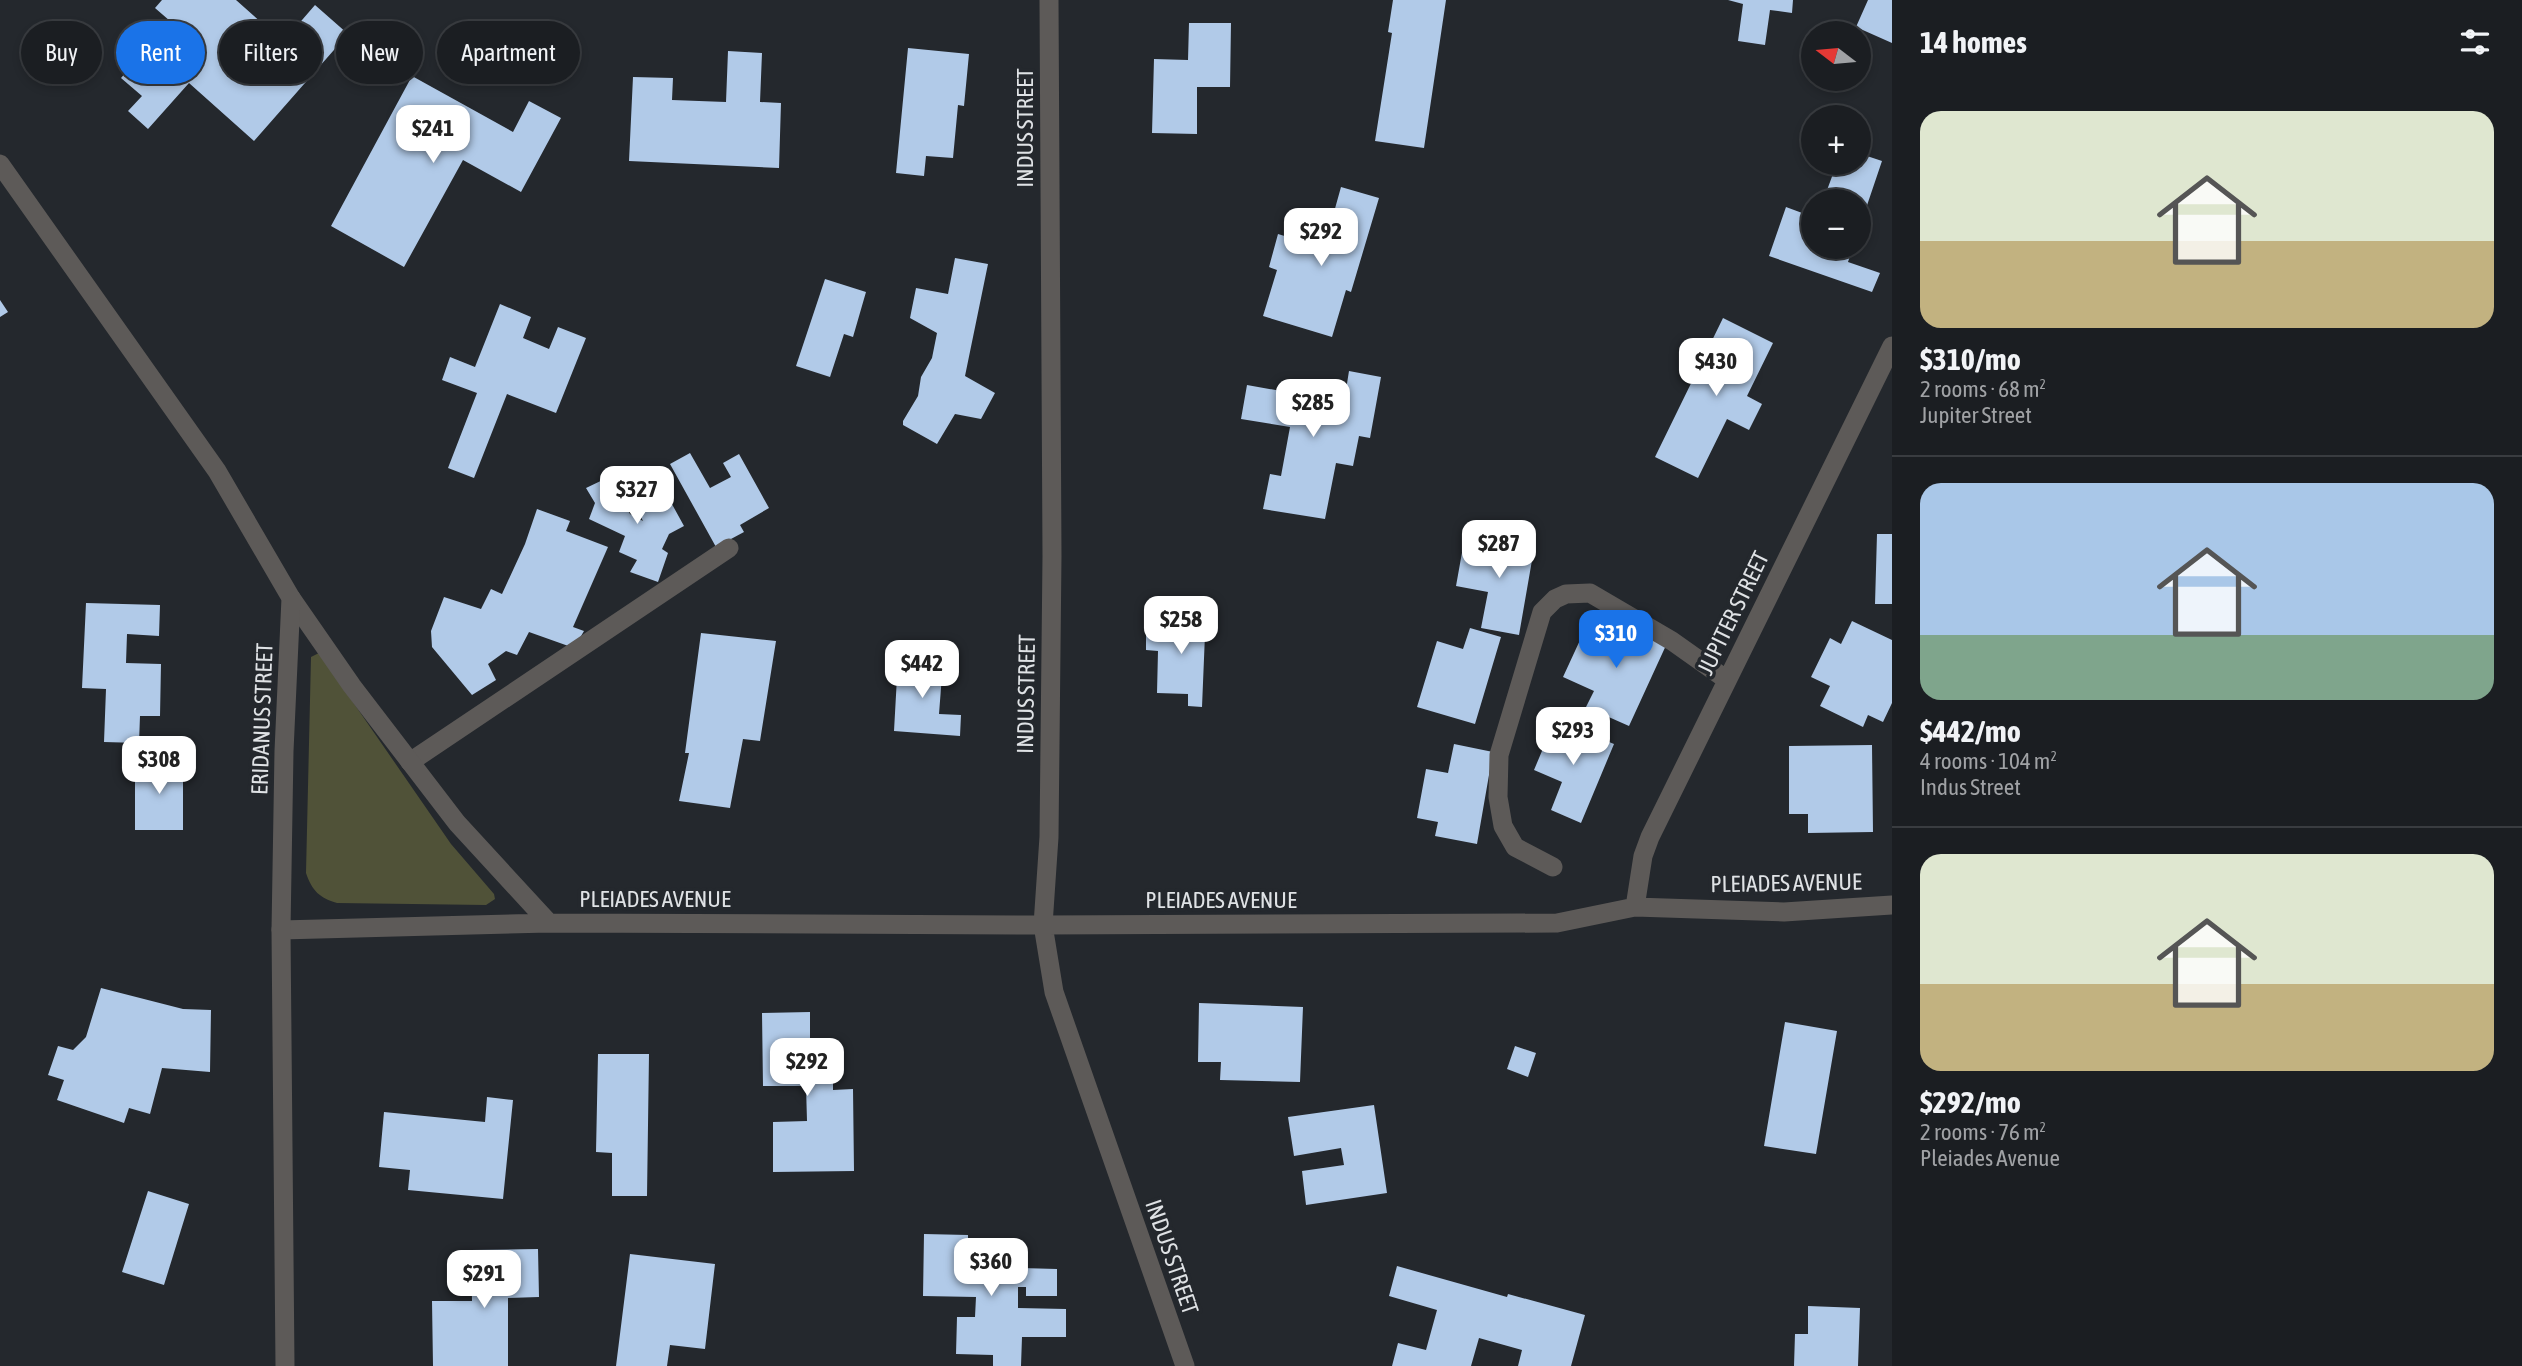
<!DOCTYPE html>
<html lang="en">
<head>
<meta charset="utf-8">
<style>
	:root { --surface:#1b1e22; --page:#282b2f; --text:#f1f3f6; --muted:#a0a2a5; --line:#393c40; --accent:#1a73e8 }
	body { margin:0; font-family:"Asap Condensed",sans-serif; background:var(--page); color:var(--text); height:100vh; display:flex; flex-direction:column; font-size:26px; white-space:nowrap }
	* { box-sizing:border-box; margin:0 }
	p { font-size:23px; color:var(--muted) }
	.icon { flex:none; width:38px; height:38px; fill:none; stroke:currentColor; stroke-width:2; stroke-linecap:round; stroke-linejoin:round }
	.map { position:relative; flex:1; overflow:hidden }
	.details { display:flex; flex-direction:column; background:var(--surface); width:630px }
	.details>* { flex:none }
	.top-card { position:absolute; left:21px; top:21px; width:665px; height:63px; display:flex; gap:14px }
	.needle { width:46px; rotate:286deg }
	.buttons { position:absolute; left:1801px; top:21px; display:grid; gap:14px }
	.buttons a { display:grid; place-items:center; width:70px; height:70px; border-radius:50%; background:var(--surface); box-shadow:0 4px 10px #0003,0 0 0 2px var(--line); font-size:35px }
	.price { position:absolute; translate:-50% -60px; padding:0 16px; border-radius:14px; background:#fff; color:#222; font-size:23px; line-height:46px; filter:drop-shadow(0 2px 4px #0008) }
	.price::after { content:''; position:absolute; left:50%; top:42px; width:21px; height:16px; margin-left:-10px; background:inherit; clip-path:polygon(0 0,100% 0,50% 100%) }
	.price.selected { background:var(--accent); color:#fff }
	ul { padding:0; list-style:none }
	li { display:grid; align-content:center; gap:14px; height:371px; padding:0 28px }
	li+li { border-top:2px solid var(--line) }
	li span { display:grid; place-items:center; height:217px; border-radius:21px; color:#555 }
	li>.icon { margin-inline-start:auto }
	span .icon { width:126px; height:126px; fill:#fffc; stroke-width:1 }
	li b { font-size:30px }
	h2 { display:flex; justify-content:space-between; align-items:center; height:84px; padding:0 28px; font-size:30px }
	.tag { padding:0 24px; border-radius:32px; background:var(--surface); box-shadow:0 4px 10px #0003,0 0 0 2px var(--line); font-size:24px; line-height:63px }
	.tag.selected { background:var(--accent); color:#fff }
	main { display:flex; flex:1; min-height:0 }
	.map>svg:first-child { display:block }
	.green { fill:#505238 }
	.building { fill:#b1cae8 }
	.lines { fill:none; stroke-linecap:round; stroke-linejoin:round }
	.service { stroke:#5d5a58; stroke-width:19 }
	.minor { stroke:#5d5a58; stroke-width:19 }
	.tertiary { stroke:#5d5a58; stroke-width:19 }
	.labels { text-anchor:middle; stroke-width:7; stroke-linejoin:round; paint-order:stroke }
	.street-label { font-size:23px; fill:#dfe2e5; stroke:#24282d }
</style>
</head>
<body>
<main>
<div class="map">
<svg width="1892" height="1366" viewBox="0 0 1892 1366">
	<rect width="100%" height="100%" fill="#24282d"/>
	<path class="green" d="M 319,653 L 451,844 L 494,894 L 495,899 L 486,905 L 337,903 C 320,898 312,891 306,873 L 311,657 Z"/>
	<path class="building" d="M 162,0 L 236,0 L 283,42 L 315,5 L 348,34 L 254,141 L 189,83 L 148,129 L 128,111 L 142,96 L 121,78 L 170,21 L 155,8 Z
		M 1393,0 L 1446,0 L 1424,148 L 1375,141 L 1392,33 L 1388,32 Z
		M 1728,0 L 1793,0 L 1792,13 L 1770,10 L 1765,45 L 1738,41 L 1743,4 Z
		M 1868,0 L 1892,0 L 1892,43 L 1856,27 Z
		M 1189,23 L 1231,23 L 1230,87 L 1197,87 L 1197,134 L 1152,133 L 1154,59 L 1188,60 Z
		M 908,48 L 969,54 L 964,106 L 958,105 L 953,158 L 926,156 L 924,176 L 896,173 Z
		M 728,51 L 762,53 L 760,102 L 781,103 L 779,168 L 629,161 L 633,77 L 673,78 L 672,100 L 726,102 Z
		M 412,76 L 513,132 L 529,101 L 561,118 L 521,192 L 463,160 L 404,267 L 331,226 Z
		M 1858,153 L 1882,161 L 1859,229 L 1858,201 L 1823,201 L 1837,163 L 1858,163 Z
		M 1341,187 L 1379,198 L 1351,292 L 1346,290 L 1332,337 L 1263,316 L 1277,270 L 1269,267 L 1278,234 L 1324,248 Z
		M 1786,207 L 1813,217 L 1813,247 L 1853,247 L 1848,262 L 1880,273 L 1872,292 L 1769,256 Z
		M 955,258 L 988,264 L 965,376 L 995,393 L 981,419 L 955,414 L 937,444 L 903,425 L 903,421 L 918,396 L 921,377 L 932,358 L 937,333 L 910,318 L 916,288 L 948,294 Z
		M 825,279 L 866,292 L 853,337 L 844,334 L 830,377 L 796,366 Z
		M 0,300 L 8,312 L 0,317 Z
		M 500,304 L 531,317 L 523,338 L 549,349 L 558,327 L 586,338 L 556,413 L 507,394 L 474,478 L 448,468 L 477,393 L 442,380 L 450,357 L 475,367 Z
		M 1723,318 L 1773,343 L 1747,396 L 1762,404 L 1749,430 L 1727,419 L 1698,478 L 1655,457 Z
		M 1349,371 L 1381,377 L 1370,438 L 1359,436 L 1353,466 L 1336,463 L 1325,519 L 1263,509 L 1270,474 L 1281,476 L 1290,427 L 1241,419 L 1247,385 L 1298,394 L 1299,388 L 1345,396 Z
		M 690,453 L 710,488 L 731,477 L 723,463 L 739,454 L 769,508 L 740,525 L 744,532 L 716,547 L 670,464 Z
		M 609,477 L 630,514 L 643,521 L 635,505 L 662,486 L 684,526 L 669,534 L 662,549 L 668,553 L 658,582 L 630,572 L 637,560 L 619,552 L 625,536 L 589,519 L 595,503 L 586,488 Z
		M 537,509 L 570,521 L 566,531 L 608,547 L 573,627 L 584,631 L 574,648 L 529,632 L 517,655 L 506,651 L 488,664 L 496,680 L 472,695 L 432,647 L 431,631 L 444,597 L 481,609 L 491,589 L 502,594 L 525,544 Z
		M 1877,534 L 1892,534 L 1892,604 L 1875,604 Z
		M 1490,535 L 1535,543 L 1519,635 L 1481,628 L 1488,592 L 1456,586 L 1463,547 L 1487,551 Z
		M 86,603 L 160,605 L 159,636 L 127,634 L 126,663 L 161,664 L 160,716 L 140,716 L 139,743 L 104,742 L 106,689 L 82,688 Z
		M 1185,609 L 1206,610 L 1202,707 L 1188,706 L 1188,694 L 1157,693 L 1158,651 L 1146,650 L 1146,626 L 1184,628 Z
		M 1852,621 L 1892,640 L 1892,703 L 1883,722 L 1868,715 L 1863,727 L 1820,706 L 1830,686 L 1811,677 L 1830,638 L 1841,644 Z
		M 1587,625 L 1627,643 L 1636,626 L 1668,641 L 1629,726 L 1586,707 L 1594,691 L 1563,677 Z
		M 1470,628 L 1501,637 L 1475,724 L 1417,707 L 1437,641 L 1463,649 Z
		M 701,633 L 776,641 L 760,741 L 743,739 L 730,808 L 679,801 L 689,753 L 685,753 Z
		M 898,659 L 943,662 L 939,714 L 961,715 L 960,736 L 894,731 Z
		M 1555,720 L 1614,744 L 1581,823 L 1551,810 L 1562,782 L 1534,770 Z
		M 1454,744 L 1493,752 L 1477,844 L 1435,836 L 1438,822 L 1417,818 L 1426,769 L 1448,773 Z
		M 1872,745 L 1873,832 L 1808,833 L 1808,814 L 1789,814 L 1789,746 Z
		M 135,761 L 183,761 L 183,830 L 135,830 Z
		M 101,988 L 183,1009 L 211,1010 L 210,1072 L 162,1068 L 150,1114 L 129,1108 L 124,1123 L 57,1100 L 64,1080 L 48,1075 L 58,1046 L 73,1050 L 86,1037 Z
		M 1199,1003 L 1303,1007 L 1300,1082 L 1220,1080 L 1221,1062 L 1198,1062 Z
		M 810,1012 L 810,1042 L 833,1042 L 833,1090 L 853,1089 L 854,1171 L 773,1172 L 773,1122 L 807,1121 L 806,1086 L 763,1086 L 762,1013 Z
		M 1785,1022 L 1837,1031 L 1816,1154 L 1764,1146 Z
		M 1515,1046 L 1536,1053 L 1528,1077 L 1507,1069 Z
		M 598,1054 L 649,1054 L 647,1196 L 612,1196 L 612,1153 L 596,1152 Z
		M 487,1097 L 513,1100 L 503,1199 L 408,1190 L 410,1170 L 379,1167 L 384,1112 L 485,1122 Z
		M 1374,1105 L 1387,1193 L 1306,1205 L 1302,1171 L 1344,1165 L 1341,1148 L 1294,1156 L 1288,1117 Z
		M 148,1191 L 189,1204 L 164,1285 L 122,1272 Z
		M 924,1234 L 968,1235 L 968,1264 L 974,1264 L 974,1253 L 999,1253 L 1021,1268 L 1057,1269 L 1057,1296 L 1026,1296 L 1026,1287 L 1018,1287 L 1018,1308 L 1066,1309 L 1066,1337 L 1022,1337 L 1021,1366 L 993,1366 L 993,1355 L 956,1354 L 957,1317 L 975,1317 L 976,1297 L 923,1296 Z
		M 538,1249 L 539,1297 L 508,1298 L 508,1366 L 433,1366 L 432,1301 L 472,1301 L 471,1250 Z
		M 630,1254 L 715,1264 L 705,1349 L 670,1345 L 667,1366 L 616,1366 Z
		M 1397,1266 L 1507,1297 L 1508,1294 L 1585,1315 L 1571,1366 L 1518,1366 L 1522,1350 L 1479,1338 L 1471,1366 L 1392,1366 L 1398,1343 L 1426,1350 L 1437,1310 L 1389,1296 Z
		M 1808,1306 L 1860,1308 L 1858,1366 L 1794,1366 L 1795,1334 L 1808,1334 Z"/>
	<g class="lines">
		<path class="service" d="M 410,762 L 729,548"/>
		<path class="minor" d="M 1049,0 L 1052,556 L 1049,837 L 1043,925 L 1054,992 L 1185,1366
			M 291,598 L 352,686 L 457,823 L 549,923
			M 1553,867 L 1515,847 L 1503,826 L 1498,797 L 1499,755 L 1542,612 L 1555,599 L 1566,594 L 1590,593 L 1672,641 L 1727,680
			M 1635,907 L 1643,856 L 1650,837 L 1892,346
			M 281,930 L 549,923 L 1043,925 L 1557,923 L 1635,907 L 1784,912 L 1892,905"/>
		<path class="tertiary" d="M 0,164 L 217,471 L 291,598 L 284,751 L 281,930 L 285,1366"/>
	</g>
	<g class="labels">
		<g class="street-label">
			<text transform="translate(1025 128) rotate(-90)" y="8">INDUS STREET</text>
			<text transform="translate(1733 613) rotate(-64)" y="8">JUPITER STREET</text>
			<text transform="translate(1026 694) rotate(-89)" y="8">INDUS STREET</text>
			<text transform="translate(262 719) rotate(-88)" y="8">ERIDANUS STREET</text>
			<text transform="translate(1786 883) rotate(-1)" y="8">PLEIADES AVENUE</text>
			<text x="655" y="907">PLEIADES AVENUE</text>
			<text x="1221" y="908">PLEIADES AVENUE</text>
			<text transform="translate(1172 1257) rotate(71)" y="8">INDUS STREET</text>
		</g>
	</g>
</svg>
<div class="buttons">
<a><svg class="needle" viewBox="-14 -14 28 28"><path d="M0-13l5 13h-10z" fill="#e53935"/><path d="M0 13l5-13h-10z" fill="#a0a2a5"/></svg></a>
<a>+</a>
<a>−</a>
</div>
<b class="price" style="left:433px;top:165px">$241</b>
<b class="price" style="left:1321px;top:268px">$292</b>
<b class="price" style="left:1716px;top:398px">$430</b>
<b class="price" style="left:1313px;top:439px">$285</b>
<b class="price" style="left:637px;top:526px">$327</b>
<b class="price" style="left:1499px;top:580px">$287</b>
<b class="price" style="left:1181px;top:656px">$258</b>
<b class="price selected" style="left:1616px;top:670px">$310</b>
<b class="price" style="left:922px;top:700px">$442</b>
<b class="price" style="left:1573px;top:767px">$293</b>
<b class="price" style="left:159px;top:796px">$308</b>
<b class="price" style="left:807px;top:1098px">$292</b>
<b class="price" style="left:991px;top:1298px">$360</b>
<b class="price" style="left:484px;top:1310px">$291</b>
<div class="top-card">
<a class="tag">Buy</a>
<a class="tag selected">Rent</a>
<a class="tag">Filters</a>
<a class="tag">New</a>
<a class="tag">Apartment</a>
</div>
</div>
<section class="details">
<h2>14 homes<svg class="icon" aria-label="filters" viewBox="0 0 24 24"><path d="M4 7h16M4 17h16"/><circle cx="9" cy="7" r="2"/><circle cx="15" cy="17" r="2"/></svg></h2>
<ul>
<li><span style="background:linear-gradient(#dfe7d0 60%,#c2b280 0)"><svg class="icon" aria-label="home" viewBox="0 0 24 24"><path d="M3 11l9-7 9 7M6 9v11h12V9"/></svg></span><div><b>$310/mo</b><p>2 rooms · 68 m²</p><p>Jupiter Street</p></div></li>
<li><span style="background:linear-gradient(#a9c7e8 70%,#7fa58c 0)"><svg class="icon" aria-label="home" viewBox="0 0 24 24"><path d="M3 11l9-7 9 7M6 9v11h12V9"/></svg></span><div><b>$442/mo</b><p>4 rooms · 104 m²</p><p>Indus Street</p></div></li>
<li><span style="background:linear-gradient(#dfe7d0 60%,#c2b280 0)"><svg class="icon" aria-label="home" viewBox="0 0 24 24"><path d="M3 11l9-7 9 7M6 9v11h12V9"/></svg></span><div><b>$292/mo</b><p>2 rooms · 76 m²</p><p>Pleiades Avenue</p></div></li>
</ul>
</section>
</main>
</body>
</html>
